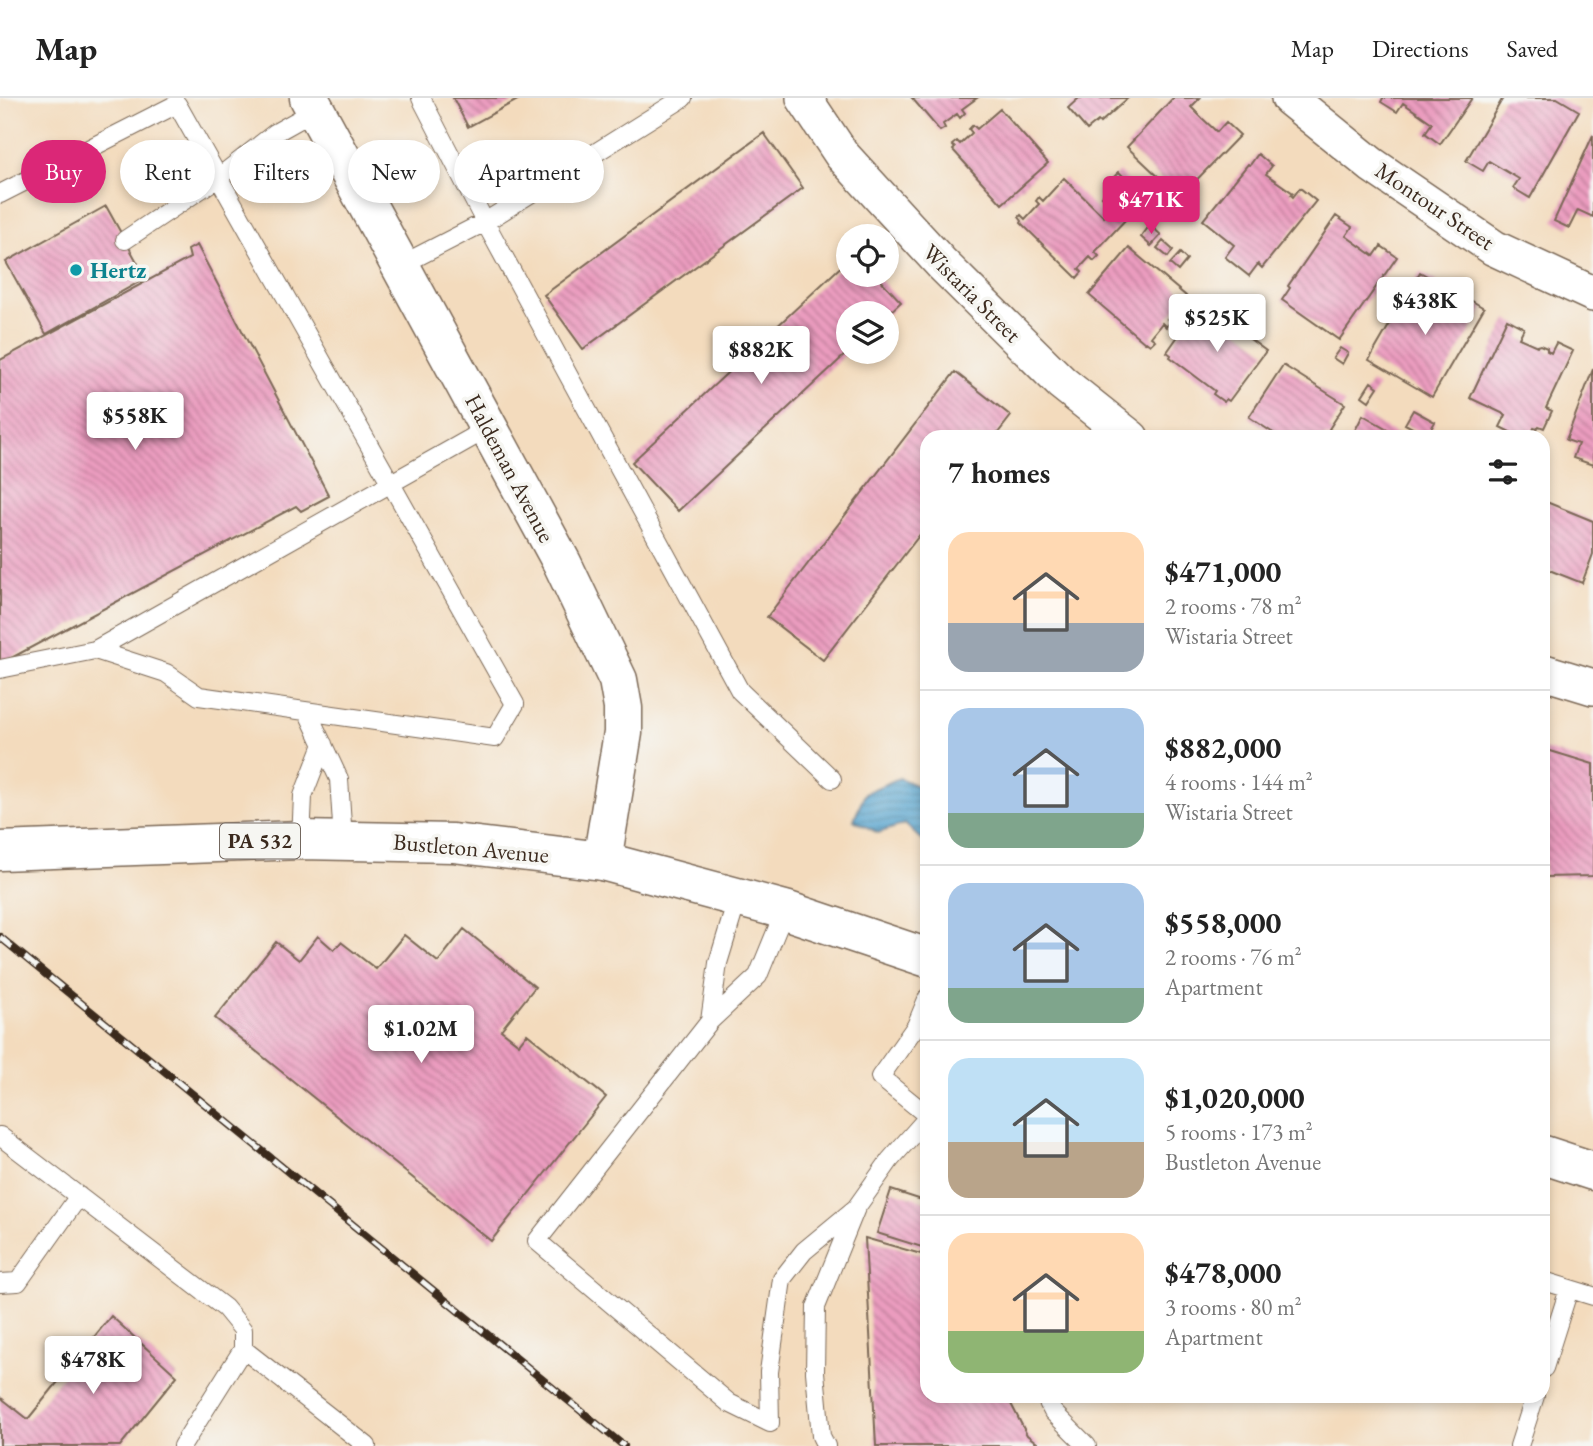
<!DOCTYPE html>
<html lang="en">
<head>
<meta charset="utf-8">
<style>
	:root { --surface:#fff; --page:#f2f2f2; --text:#222; --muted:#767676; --line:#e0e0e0; --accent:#db2777 }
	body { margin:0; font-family:"EB Garamond",serif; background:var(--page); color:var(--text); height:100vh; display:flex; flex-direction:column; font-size:26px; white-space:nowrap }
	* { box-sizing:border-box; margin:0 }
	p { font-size:23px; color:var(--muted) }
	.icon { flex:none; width:38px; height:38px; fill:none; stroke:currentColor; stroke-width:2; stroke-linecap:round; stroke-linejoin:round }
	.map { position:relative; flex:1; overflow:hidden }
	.details { position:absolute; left:920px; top:332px; width:630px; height:973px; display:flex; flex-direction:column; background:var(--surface); border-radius:21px; box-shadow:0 4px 10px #0003 }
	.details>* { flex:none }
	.guide { position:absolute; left:21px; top:42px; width:665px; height:63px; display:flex; gap:14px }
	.tools { position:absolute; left:836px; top:126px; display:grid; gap:14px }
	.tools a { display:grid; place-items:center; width:63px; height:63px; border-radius:50%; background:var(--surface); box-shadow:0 4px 10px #0003; font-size:35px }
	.price { position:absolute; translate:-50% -60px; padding:0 16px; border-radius:7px; background:#fff; color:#222; font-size:23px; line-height:46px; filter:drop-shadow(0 2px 4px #0008) }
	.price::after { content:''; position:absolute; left:50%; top:42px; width:21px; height:16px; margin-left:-10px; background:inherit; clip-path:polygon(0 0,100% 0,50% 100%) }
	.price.current { background:var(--accent); color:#fff }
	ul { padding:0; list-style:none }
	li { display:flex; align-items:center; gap:21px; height:175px; padding:0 28px }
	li+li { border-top:2px solid var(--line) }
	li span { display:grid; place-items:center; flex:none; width:196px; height:140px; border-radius:21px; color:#555 }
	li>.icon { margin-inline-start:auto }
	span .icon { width:84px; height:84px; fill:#fffc; stroke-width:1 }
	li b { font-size:30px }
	h2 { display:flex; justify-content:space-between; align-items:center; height:84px; padding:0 28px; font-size:30px }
	.pill { padding:0 24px; border-radius:32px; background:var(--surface); box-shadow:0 4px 10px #0003; font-size:24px; line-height:63px }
	.pill.current { background:var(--accent); color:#fff }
	header { display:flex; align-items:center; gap:42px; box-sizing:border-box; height:98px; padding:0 35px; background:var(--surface); border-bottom:2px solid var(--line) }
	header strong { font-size:33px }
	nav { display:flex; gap:38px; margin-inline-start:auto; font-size:24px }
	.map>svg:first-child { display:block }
	.water { fill:url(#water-rules); stroke:#486676; stroke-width:2 }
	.building { fill:url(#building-back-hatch) }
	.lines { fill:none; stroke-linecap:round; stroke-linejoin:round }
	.service-casing { stroke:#7b6856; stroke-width:20 }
	.minor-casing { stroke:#7b6856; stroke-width:38 }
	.secondary-casing { stroke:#7b6856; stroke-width:41 }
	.primary-casing { stroke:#7b6856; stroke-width:41 }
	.service { stroke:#fff; stroke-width:18 }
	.minor { stroke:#fff; stroke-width:35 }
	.secondary { stroke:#fff; stroke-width:38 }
	.primary { stroke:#fff; stroke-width:38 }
	.rail-casing { stroke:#3b2a1e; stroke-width:8 }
	.rail { stroke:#f6f6f2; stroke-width:5; stroke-dasharray:16; stroke-linecap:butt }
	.culture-dot { fill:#0f9aa8; stroke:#f6f6f2; stroke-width:2.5 }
	.labels { text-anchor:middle; stroke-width:7; stroke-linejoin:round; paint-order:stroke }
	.shield { fill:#f6f6f2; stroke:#73675e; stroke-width:2 }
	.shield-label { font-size:21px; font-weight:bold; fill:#3b2a1e }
	.street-label { font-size:23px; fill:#3b2a1e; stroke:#f6f6f2 }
	.culture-label { font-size:23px; font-weight:bold; fill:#0d838f; stroke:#f6f6f2; text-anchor:start }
</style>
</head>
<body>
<header>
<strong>Map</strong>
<nav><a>Map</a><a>Directions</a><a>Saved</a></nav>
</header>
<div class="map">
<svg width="1593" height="1348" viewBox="0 0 1593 1348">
	<defs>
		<pattern id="water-rules" width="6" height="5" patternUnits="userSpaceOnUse" patternTransform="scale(1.75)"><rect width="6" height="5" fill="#54a3ce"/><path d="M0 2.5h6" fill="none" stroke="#4785a7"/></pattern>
		<pattern id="building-back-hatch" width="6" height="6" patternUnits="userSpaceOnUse" patternTransform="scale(1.75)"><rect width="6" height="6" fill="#eb9cbf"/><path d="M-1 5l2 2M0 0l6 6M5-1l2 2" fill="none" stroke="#c07f9b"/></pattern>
	</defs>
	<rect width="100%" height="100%" fill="#f6f6f2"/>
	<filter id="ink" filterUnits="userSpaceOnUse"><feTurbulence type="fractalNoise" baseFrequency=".0143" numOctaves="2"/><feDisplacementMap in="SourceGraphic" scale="14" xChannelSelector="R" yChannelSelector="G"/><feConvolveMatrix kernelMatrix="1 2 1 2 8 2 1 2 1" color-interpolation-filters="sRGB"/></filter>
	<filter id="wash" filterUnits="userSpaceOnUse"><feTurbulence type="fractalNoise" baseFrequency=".00686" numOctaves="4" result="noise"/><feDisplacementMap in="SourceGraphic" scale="28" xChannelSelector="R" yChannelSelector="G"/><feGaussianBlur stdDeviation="1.57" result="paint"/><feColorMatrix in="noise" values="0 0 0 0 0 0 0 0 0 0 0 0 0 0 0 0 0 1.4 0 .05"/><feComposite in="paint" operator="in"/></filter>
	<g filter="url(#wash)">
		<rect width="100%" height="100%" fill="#f3dbbd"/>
		<path class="water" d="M 899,680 L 927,692 L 927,747 L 905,726 L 878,735 L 854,722 L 865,695 Z"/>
		<g id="blocks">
			<path class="building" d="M 453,0 L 521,0 L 468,29 Z
				M 912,0 L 977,0 L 962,11 L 965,15 L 960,20 L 957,16 L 943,26 L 945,30 L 940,33 Z
				M 1079,0 L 1128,0 L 1100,25 L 1098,23 L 1087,32 L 1068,10 Z
				M 1173,0 L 1200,0 L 1191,9 L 1203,21 L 1217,34 L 1226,24 L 1240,37 L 1180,99 L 1127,49 Z
				M 1383,0 L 1472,0 L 1440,46 L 1425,35 L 1432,25 L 1403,5 L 1397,14 L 1381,4 Z
				M 1503,0 L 1557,0 L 1579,13 L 1530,100 L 1513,90 L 1519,81 L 1489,63 L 1483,73 L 1466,63 Z
				M 1000,11 L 1048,65 L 1002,106 L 953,52 L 955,50 L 952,47 L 957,43 L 960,46 L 972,35 L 969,31 L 973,27 L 977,31 Z
				M 764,35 L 803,90 L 583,251 L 544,197 Z
				M 1593,37 L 1593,119 L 1578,112 L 1569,130 L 1554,123 Z
				M 1258,56 L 1272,68 L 1266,76 L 1293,95 L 1291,97 L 1293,99 L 1300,90 L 1316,103 L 1262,170 L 1258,166 L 1249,178 L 1225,159 L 1234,147 L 1203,122 L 1248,66 L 1250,67 Z
				M 1119,74 L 1135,90 L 1127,98 L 1111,82 Z
				M 1064,80 L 1104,119 L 1115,108 L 1127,120 L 1095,154 L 1099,158 L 1094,163 L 1090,159 L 1079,171 L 1082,174 L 1077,180 L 1021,125 L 1022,123 L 1019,119 L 1021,117 L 1025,121 L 1039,106 L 1036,103 L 1039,99 L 1043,103 Z
				M 1111,89 L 1119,99 L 1111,107 L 1102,98 Z
				M 106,108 L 146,180 L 46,236 L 6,164 Z
				M 1336,118 L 1352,129 L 1346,138 L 1374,158 L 1381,148 L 1397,159 L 1339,242 L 1282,202 L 1290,190 L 1288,188 Z
				M 1150,127 L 1161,137 L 1151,148 L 1141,139 Z
				M 1163,143 L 1173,152 L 1168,159 L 1157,150 Z
				M 197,147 L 329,398 L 301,413 L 296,408 L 0,566 L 0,262 L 190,160 L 188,152 Z
				M 1129,150 L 1186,198 L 1167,221 L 1170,224 L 1166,229 L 1162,225 L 1151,239 L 1155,242 L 1150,247 L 1146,244 L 1145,245 L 1089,197 Z
				M 1180,155 L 1187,162 L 1178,173 L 1170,166 Z
				M 849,161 L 849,177 L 876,177 L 901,204 L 887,217 L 887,215 L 849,215 L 849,253 L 678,413 L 632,364 Z
				M 1420,174 L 1436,183 L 1430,193 L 1461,210 L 1467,200 L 1484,210 L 1432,299 L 1369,262 Z
				M 1207,209 L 1266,253 L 1229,303 L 1226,301 L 1224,304 L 1213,296 L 1215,293 L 1170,259 L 1171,257 L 1167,254 L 1183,231 L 1188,234 Z
				M 1507,221 L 1524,230 L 1519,240 L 1537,248 L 1540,247 L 1547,250 L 1547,253 L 1551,255 L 1556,245 L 1573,253 L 1546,310 L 1552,313 L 1544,330 L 1539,328 L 1537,331 L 1534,330 L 1530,340 L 1522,340 L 1500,329 L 1506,317 L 1470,300 Z
				M 1340,250 L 1348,255 L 1342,266 L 1333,260 Z
				M 1283,267 L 1345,306 L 1329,331 L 1333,334 L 1330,340 L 1325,337 L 1324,340 L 1281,340 L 1249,319 Z
				M 1593,271 L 1593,367 L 1573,360 L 1578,346 L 1566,342 Z
				M 955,274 L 1011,318 L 994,340 L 928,340 L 928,426 L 823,562 L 767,519 Z
				M 1371,284 L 1378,289 L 1369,303 L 1362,298 Z
				M 1413,312 L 1435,324 L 1427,338 L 1405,326 Z
				M 1363,317 L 1396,336 L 1403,340 L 1351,340 Z
				M 1544,403 L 1593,423 L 1593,456 L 1582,485 L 1544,470 Z
				M 1544,651 L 1593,666 L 1593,778 L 1544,779 Z
				M 464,831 L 535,889 L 501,932 L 519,946 L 527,936 L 606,999 L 491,1143 L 215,920 L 276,844 L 299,862 L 318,838 L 334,852 L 341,844 L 376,871 L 404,837 L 438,864 Z
				M 891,1092 L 928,1104 L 928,1151 L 877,1135 Z
				M 865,1140 L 928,1158 L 928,1298 L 1007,1298 L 1027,1337 L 1041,1348 L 876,1348 Z
				M 111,1218 L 177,1278 L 120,1348 L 0,1348 L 0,1299 L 28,1321 Z"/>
		</g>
	</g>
	<g filter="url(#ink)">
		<use href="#blocks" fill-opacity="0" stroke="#7b6856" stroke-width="2"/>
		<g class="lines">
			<defs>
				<path id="service" d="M 421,0 L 485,124 L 740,593 L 832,681
					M 0,96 L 177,6 L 515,606 L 495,640 L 199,598 L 166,575 L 95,552
					M 125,142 L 219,79 L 275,35 L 316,12
					M 401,167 L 485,124 L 683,0
					M 0,571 L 95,552 L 489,330
					M 308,615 L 339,681 L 343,742
					M 301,742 L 303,698 L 323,646
					M 785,812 L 758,878 L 710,923 L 537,1143 L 729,1305 L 770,1325 L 769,1274 L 782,1181 L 804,1153 L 856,1110
					M 928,899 L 916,928 L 880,979 L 928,1018
					M 710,923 L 718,865 L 738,799
					M 0,1038 L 225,1210 L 243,1232 L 243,1251 L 182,1348
					M 1544,1183 L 1593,1198
					M 0,1185 L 18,1184 L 79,1098
					M 243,1251 L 367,1348
					M 1544,1270 L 1569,1191
					M 1045,1298 L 1053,1314 L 1087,1348
					M 826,1348 L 821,1338 L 815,1274 L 816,1209 L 856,1110 L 890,1062 L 928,1019
					M 1519,1348 L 1535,1298"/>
				<path id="minor" d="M 804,0 L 842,57 L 942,166 L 1062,285 L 1131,340
					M 1289,0 L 1372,67 L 1494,150 L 1593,196
					M 1544,574 L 1593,589"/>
				<path id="secondary" d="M 309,0 L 562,465 L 618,582 L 623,610 L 623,635 L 602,763"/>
				<path id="primary" d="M 0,753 L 301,742 L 453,745 L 602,763 L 785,812 L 928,860
					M 1544,1057 L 1593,1073"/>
			</defs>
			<use href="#service" class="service-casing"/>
			<use href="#minor" class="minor-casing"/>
			<use href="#secondary" class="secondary-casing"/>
			<use href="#primary" class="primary-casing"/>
			<use href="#service" class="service"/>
			<use href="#minor" class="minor"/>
			<use href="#secondary" class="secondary"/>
			<use href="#primary" class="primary"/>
			<defs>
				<path id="rail" d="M 0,839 L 624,1348"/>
			</defs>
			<use href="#rail" class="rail-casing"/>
			<use href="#rail" class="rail"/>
		</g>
	</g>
	<circle class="culture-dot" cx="76" cy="172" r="7"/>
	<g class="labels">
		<rect class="shield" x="220" y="725.5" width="80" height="35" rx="5"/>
		<g class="shield-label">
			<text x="260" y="750">PA 532</text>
		</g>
		<g class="street-label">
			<text transform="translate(1435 108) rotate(34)" y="8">Montour Street</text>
			<text transform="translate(972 195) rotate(45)" y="8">Wistaria Street</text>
			<text transform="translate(510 370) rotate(62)" y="8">Haldeman Avenue</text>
			<text transform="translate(471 750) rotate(5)" y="8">Bustleton Avenue</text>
		</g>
		<g class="culture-label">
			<text x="90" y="180">Hertz</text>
		</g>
	</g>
</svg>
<div class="tools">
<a><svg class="icon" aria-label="locate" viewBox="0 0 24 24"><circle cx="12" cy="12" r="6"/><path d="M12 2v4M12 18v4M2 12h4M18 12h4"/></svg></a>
<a><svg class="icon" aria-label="layers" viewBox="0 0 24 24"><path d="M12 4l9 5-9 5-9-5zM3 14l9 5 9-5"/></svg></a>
</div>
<b class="price current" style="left:1151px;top:138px">$471K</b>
<b class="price" style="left:1425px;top:239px">$438K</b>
<b class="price" style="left:1217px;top:256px">$525K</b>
<b class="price" style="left:761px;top:288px">$882K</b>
<b class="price" style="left:135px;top:354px">$558K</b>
<b class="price" style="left:421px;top:967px">$1.02M</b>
<b class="price" style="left:93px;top:1298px">$478K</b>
<div class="guide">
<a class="pill current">Buy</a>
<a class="pill">Rent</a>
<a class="pill">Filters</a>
<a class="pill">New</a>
<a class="pill">Apartment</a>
</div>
<section class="details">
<h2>7 homes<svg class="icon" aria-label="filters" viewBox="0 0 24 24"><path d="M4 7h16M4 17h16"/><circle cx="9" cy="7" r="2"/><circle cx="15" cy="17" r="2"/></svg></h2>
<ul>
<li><span style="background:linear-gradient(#ffd9b3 65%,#9aa5b1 0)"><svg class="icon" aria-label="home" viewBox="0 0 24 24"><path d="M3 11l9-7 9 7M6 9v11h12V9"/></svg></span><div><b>$471,000</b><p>2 rooms · 78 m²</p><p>Wistaria Street</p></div></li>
<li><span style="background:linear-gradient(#a9c7e8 75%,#7fa58c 0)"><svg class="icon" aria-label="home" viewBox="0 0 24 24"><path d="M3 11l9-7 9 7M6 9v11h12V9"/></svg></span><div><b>$882,000</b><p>4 rooms · 144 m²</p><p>Wistaria Street</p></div></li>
<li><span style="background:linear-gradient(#a9c7e8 75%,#7fa58c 0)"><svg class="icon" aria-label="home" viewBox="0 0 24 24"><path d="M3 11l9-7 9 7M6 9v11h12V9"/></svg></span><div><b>$558,000</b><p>2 rooms · 76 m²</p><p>Apartment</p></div></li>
<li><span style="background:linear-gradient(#bfe0f5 60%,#b9a48a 0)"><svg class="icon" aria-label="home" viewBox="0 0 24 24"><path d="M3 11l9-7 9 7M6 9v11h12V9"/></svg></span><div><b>$1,020,000</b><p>5 rooms · 173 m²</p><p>Bustleton Avenue</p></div></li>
<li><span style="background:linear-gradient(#ffd9b3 70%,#8fb573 0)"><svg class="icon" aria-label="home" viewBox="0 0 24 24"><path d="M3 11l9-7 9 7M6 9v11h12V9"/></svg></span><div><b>$478,000</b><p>3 rooms · 80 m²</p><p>Apartment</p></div></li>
</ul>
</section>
</div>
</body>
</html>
